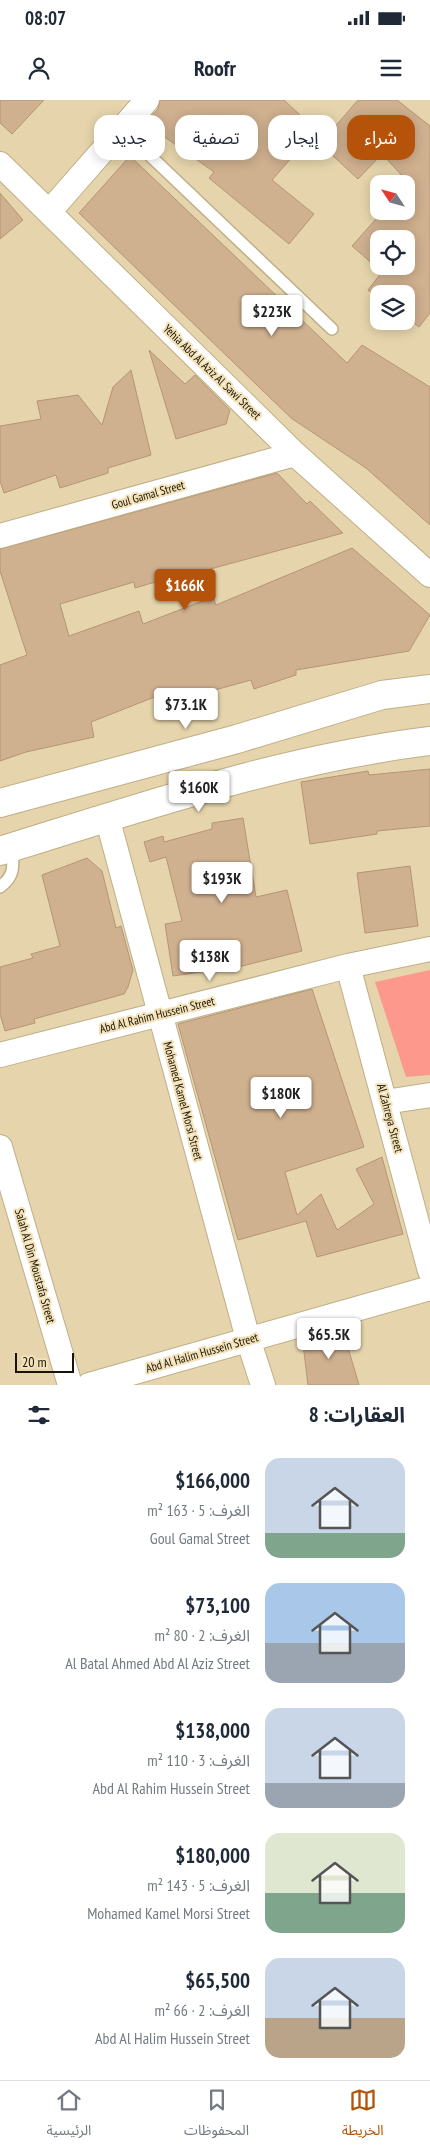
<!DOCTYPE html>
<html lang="ar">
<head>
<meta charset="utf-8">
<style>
	:root { --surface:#fff; --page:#f2f2f3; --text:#1f2937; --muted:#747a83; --line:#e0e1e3; --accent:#b45309 }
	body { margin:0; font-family:"PT Sans Narrow","Noto Sans Arabic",sans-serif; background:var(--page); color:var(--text); direction:rtl; height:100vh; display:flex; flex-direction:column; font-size:19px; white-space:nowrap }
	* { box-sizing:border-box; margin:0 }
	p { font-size:16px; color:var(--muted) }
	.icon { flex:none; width:28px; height:28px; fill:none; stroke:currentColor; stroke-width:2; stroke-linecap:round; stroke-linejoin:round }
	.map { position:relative; height:1285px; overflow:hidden; direction:ltr }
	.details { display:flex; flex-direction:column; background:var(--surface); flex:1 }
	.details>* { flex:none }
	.guide { position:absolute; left:15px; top:15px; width:400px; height:45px; direction:rtl; display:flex; gap:10px }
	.needle { width:32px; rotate:306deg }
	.controls { position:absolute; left:370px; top:75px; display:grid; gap:10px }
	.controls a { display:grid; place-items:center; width:45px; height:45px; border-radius:10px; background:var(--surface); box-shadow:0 2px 12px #0003; font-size:25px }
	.scale { position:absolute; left:15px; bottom:12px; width:59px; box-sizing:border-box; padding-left:5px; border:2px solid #191304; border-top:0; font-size:14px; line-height:18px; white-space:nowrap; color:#191304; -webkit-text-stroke:4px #f3e2b9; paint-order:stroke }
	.price { position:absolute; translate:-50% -42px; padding:0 11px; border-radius:5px; background:#fff; color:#222; font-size:16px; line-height:32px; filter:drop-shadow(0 1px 2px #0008) }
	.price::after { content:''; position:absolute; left:50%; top:30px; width:15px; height:11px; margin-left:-8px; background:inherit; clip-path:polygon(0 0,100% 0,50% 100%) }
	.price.current { background:var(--accent); color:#fff }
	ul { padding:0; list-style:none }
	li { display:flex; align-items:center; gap:15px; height:125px; padding:0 25px }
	li span { display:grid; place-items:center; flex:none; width:140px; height:100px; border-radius:15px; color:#555 }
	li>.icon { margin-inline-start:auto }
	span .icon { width:60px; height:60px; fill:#fffc; stroke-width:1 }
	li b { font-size:21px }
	h2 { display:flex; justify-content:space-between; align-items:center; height:60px; padding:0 25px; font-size:21px }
	.pill { padding:0 18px; border-radius:15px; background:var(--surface); box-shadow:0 2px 12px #0003; font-size:18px; line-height:45px }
	.pill.current { background:var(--accent); color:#fff }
	.status { display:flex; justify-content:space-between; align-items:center; height:35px; padding:0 25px; background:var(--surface); direction:ltr }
	.status svg { height:14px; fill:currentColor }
	header { display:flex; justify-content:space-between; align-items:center; height:65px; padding:0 25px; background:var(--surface); font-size:22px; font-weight:700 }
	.tabs { display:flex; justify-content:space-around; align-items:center; height:70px; border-top:1px solid var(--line); background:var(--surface); font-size:14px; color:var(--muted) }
	.tabs a { display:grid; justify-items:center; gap:2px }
	.tabs .current { color:var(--accent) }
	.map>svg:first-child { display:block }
	.green { fill:#fc998c }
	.building { fill:#cfb08f; stroke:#b49676; fill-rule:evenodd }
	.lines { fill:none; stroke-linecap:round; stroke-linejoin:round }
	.service-casing { stroke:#bfae86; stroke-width:14 }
	.minor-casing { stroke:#bfae86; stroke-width:26 }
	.secondary-casing { stroke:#bfae86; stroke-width:30 }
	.service { stroke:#fff; stroke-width:11 }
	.minor { stroke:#fff; stroke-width:24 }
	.secondary { stroke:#fff; stroke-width:28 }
	.labels { text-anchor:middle; stroke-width:4; stroke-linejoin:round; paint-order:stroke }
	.street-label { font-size:12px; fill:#191304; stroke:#f3e2b9 }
</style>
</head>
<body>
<div class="status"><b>08:07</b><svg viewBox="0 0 49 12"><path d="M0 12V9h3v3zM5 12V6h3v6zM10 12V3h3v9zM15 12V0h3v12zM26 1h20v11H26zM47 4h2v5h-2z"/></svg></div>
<header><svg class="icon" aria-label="menu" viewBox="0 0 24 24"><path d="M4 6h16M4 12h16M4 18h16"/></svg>Roofr<svg class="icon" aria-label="person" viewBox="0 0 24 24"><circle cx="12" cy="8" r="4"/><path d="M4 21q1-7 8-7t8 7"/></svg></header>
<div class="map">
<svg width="430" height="1285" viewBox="0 0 430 1285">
	<rect width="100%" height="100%" fill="#e6d5ac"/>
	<path class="green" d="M 430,870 L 430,975 L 406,977 L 375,882 Z"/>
	<path class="building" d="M 0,0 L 44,0 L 12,34 L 0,23 Z
		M 160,0 L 284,0 L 314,28 L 294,55 L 272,80 L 314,114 L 289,144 L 209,78 L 214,72 L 145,23 L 158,9 Z
		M 358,0 L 397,0 L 430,26 L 430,213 L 419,227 L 406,217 L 406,194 L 379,194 L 379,198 L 368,190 L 382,172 L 352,146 L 383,111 L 406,111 L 406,80 L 382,54 L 358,79 L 320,44 ZM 379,139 L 406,139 L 406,166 L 379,166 Z
		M 130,56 L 347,263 L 362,245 L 430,287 L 430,425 L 366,368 L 291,318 L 79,113 Z
		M 0,93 L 23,120 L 0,139 Z
		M 149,250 L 185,284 L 195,275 L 230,310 L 226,324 L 176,339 Z
		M 131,270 L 151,355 L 108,368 L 108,373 L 60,388 L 56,375 L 4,393 L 0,381 L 0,326 L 41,319 L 37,301 L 78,295 L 102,325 L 113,287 Z
		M 277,373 L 307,404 L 310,401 L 343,433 L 192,474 L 192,471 L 135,488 L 134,482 L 60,504 L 69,536 L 139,511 L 143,524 L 213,497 L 216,505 L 352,448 L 430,515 L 409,551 L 296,570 L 296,575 L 254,589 L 251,580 L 179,600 L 175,589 L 91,622 L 94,637 L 26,652 L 0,661 L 0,565 L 27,555 L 0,471 L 0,449 Z
		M 430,669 L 430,726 L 377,731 L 377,734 L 310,744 L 301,682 L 368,671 L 369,675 Z
		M 243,718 L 256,797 L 287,790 L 302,851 L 242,866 L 173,876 L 165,824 L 182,821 L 166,757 L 150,762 L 144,742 L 163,736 L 164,742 L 212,729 L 212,723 Z
		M 87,758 L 102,771 L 116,828 L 121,826 L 133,870 L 128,887 L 124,894 L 34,919 L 35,923 L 5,931 L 0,914 L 0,867 L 33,858 L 31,854 L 60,846 L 42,775 Z
		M 410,766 L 418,826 L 365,833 L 357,773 Z
		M 312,889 L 364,1047 L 285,1072 L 297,1115 L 321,1094 L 337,1130 L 374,1104 L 356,1069 L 382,1057 L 403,1134 L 317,1157 L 306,1121 L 238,1140 L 178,924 Z
		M 342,1227 L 359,1285 L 308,1285 L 303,1244 L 305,1238 Z"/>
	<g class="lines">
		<defs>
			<path id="service" d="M 122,29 L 332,229
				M 0,787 C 16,775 13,765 12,747"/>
			<path id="minor" d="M 0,64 L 295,354 L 430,475
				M 49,112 L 147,0
				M 0,436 L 295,354
				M 107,717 L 248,1239 L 263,1285
				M 348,866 L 430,1171
				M 0,955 L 348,866 L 430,849
				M 385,1002 L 430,995
				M 0,1047 L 70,1285
				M 89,1285 L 430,1188"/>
			<path id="secondary" d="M 0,703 L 237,639 L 382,595 L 430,589
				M 0,751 C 141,707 283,659 430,641"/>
		</defs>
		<use href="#service" class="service-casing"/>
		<use href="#minor" class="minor-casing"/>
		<use href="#secondary" class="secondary-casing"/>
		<use href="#service" class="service"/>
		<use href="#minor" class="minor"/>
		<use href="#secondary" class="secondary"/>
	</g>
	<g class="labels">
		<g class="street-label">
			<text transform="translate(212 272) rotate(44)" y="4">Yehia Abd Al Aziz Al Sawi Street</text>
			<text transform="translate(148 395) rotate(-16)" y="4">Goul Gamal Street</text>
			<text transform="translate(157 915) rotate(-14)" y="4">Abd Al Rahim Hussein Street</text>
			<text transform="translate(183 1001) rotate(75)" y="4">Mohamed Kamel Morsi Street</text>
			<text transform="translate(390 1018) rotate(75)" y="4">Al Zahreya Street</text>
			<text transform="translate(35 1166) rotate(74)" y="4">Salah Al Din Moustafa Street</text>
			<text transform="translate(202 1253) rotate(-16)" y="4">Abd Al Halim Hussein Street</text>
		</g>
	</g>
</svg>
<div class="controls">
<a><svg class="needle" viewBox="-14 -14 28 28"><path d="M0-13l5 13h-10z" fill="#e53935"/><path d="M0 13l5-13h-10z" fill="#747a83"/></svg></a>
<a><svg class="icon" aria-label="locate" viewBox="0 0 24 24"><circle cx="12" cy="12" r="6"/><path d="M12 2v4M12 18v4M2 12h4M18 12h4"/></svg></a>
<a><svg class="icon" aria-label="layers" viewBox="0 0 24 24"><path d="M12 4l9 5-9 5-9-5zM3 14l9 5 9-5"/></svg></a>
</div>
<div class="scale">20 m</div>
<b class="price" style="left:272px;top:237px">$223K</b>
<b class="price current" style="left:185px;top:511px">$166K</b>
<b class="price" style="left:186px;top:630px">$73.1K</b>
<b class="price" style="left:199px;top:713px">$160K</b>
<b class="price" style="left:222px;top:804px">$193K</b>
<b class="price" style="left:210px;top:882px">$138K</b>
<b class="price" style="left:281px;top:1019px">$180K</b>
<b class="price" style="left:329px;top:1260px">$65.5K</b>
<div class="guide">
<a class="pill current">شراء</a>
<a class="pill">إيجار</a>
<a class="pill">تصفية</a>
<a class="pill">جديد</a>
</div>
</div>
<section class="details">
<h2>العقارات: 8<svg class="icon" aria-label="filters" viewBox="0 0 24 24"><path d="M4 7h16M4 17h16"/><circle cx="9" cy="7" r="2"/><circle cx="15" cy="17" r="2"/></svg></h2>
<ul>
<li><span style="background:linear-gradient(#c9d6e8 75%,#7fa58c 0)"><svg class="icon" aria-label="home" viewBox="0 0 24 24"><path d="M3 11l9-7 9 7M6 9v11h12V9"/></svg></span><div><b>$166,000</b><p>الغرف: 5 · 163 m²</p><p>Goul Gamal Street</p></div></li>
<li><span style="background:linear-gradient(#a9c7e8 60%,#9aa5b1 0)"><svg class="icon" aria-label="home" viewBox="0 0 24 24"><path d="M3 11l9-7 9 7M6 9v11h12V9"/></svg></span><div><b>$73,100</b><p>الغرف: 2 · 80 m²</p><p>Al Batal Ahmed Abd Al Aziz Street</p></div></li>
<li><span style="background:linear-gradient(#c9d6e8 75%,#9aa5b1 0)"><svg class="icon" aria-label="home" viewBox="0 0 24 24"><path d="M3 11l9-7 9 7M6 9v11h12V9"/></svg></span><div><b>$138,000</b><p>الغرف: 3 · 110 m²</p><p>Abd Al Rahim Hussein Street</p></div></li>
<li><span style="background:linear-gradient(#dfe7d0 60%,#7fa58c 0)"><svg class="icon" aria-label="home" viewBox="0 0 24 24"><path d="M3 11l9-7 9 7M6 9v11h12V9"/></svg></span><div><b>$180,000</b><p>الغرف: 5 · 143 m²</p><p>Mohamed Kamel Morsi Street</p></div></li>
<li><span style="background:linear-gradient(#c9d6e8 60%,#b9a48a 0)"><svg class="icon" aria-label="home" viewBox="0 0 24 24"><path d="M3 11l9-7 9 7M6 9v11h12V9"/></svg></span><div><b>$65,500</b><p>الغرف: 2 · 66 m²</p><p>Abd Al Halim Hussein Street</p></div></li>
</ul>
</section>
<nav class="tabs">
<a class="current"><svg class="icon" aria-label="map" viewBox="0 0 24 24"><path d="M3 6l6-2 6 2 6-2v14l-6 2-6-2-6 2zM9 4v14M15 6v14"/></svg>الخريطة</a>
<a><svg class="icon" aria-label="saved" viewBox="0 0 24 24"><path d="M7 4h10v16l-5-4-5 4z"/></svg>المحفوظات</a>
<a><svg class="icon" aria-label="home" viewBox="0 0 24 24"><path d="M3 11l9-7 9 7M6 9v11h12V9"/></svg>الرئيسية</a>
</nav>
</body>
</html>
